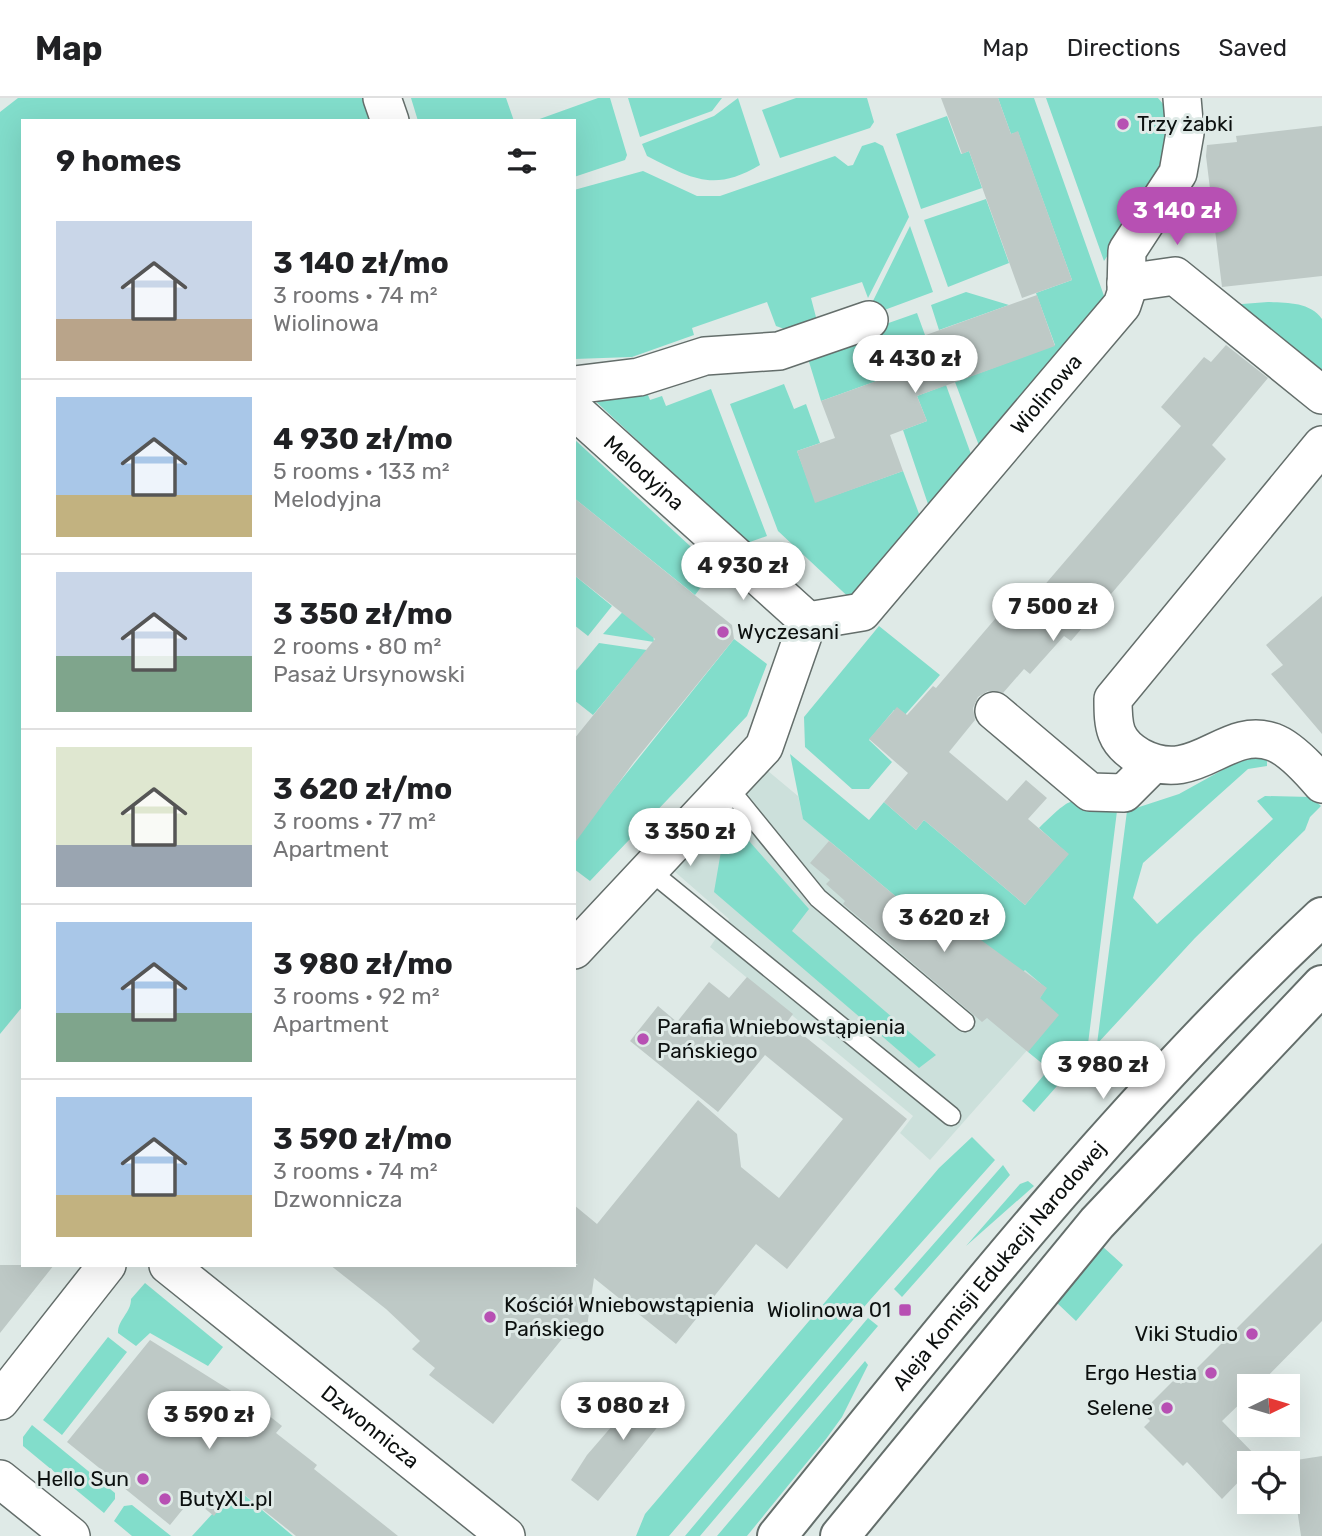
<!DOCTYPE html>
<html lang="en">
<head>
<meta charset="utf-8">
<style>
	:root { --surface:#fff; --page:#f6f6f6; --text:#202124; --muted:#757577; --line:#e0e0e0; --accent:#b750b3 }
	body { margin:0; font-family:Rubik,sans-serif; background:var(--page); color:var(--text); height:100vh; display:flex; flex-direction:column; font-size:26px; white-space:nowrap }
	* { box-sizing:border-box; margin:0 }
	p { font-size:23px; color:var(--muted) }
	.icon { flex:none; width:38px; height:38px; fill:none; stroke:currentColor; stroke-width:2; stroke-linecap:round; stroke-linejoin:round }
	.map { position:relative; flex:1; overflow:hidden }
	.drawer { position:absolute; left:21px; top:21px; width:555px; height:1148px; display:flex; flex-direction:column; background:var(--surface); border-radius:0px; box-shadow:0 7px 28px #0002 }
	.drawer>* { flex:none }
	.needle { width:46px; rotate:85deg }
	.buttons { position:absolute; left:1237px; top:1276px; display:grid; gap:14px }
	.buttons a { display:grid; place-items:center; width:63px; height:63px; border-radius:0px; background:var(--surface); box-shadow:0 7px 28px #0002; font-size:35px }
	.price { position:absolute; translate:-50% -60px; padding:0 16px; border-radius:24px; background:#fff; color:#222; font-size:23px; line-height:46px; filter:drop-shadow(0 2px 4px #0008) }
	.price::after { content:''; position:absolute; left:50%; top:42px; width:21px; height:16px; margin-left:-10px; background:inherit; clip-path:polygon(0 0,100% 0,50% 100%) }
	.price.on { background:var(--accent); color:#fff }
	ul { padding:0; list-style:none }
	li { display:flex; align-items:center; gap:21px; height:175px; padding:0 35px }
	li+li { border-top:2px solid var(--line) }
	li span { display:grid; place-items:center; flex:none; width:196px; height:140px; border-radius:0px; color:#555 }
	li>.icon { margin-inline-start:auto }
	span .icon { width:84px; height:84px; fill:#fffc; stroke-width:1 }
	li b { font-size:30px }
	h2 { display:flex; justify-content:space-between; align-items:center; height:84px; padding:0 35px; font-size:30px }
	header { display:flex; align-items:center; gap:42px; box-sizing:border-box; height:98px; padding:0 35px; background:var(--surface); border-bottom:2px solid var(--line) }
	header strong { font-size:33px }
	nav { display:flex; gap:38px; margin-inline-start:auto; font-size:24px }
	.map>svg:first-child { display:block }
	.built { fill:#cce0db }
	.green { fill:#82ddcb }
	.building { fill:#bec9c6 }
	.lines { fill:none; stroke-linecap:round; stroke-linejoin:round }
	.lane-casing { stroke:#646e6b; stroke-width:21 }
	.street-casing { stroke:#646e6b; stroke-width:40 }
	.secondary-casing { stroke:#646e6b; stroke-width:42 }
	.lane { stroke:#fff; stroke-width:18 }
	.street { stroke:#fff; stroke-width:37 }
	.secondary { stroke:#fff; stroke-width:38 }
	.poi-dot { fill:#b750b3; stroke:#dfeae7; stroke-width:2.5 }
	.labels { text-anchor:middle; stroke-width:6; stroke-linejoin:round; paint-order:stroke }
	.poi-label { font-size:21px; fill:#0c100f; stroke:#dfeae7; text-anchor:start }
	.street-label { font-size:21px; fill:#0c100f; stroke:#dfeae7 }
</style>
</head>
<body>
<header>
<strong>Map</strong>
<nav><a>Map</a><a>Directions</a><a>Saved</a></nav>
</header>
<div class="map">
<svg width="1322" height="1438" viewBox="0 0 1322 1438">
	<rect width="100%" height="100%" fill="#dfeae7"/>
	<path class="built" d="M 739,649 L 798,698 L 803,720 L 962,804 L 1076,897 L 930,1062 L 900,1035 L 913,1018 L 710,849 L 729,821 L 658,759 Z"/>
	<path class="green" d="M 18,0 L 364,0 L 373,23 L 23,23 L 23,908 L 0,936 L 0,14 Z
		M 411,0 L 506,0 L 514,23 L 418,23 Z
		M 598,0 L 610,0 L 627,57 L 625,62 L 574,79 L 574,23 L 534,23 Z
		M 628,0 L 722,0 L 712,13 L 640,39 Z
		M 738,0 L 760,67 C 713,95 691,80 647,58 L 642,46 L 714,18 Z
		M 796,0 L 867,0 L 874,24 L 870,30 L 780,60 L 762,12 Z
		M 998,0 L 1034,0 L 1109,212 L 981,353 L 955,284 L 1055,247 L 1036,195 L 1072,182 L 1018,34 L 1011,36 Z
		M 1046,0 L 1158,0 L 1169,13 L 1161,77 L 1104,163 Z
		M 947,18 L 961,56 L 969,53 L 982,90 L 921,111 L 896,36 Z
		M 875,44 L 883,48 L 909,119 L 868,200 L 862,184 L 811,200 L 817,223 L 801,237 L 776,228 L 767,204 L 692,230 L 694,237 L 632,259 L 574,261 L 574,92 L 643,73 L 697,98 L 720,98 L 835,58 L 848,68 L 853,67 L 862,48 Z
		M 986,101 L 1009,165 L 948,189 L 924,122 Z
		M 910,128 L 933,194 L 879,214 L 870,209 Z
		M 966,194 L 1009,207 L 939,232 L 931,207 Z
		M 1268,204 C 1287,205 1310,204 1322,221 L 1322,279 L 1229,207 Z
		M 917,215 L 925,237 L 901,246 L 910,271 L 821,303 L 806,254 Z
		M 784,286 L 794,311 L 806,306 L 820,345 L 797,353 L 816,404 L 903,373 L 921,421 L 857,507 L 778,433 L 730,306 Z
		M 946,287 L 976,370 L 931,415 L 903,332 L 927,323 L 917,298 Z
		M 711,291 L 767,438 L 747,445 L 590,298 L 646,292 L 650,302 L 662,298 L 666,308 Z
		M 574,341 L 715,471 L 695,497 L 574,400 Z
		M 574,477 L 612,508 L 588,538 L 574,527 Z
		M 628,508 L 652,524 L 654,544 L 603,536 Z
		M 879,528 L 940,577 L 903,619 L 894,612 L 869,642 L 892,664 L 869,691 L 852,691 L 805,649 L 804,619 Z
		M 734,541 L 767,566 L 747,618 L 590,783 L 574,771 L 574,741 Z
		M 599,545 L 647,552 L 593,617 L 574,602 L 574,575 Z
		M 790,656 L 869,722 L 884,704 L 916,732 L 924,722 L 1025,807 L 1068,756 L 1039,730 C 1076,695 1068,699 1117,713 L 1087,954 L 1034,1014 L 1022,1003 L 1049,971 L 1028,954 L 1040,900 L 1046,890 L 1025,872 L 1020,876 L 959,826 L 947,841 L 803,721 Z
		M 1258,659 L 1267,662 L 1267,668 L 1248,671 L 1143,765 L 1133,800 L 1157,826 L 1273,721 L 1257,703 L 1265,698 L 1311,699 L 1321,708 L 1310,719 L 1305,732 L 1195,840 L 1097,946 L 1127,713 L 1179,696 L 1235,665 Z
		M 727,718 L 809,811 L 792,833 L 936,957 L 919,970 L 714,794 Z
		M 972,1039 L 995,1062 L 870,1202 L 669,1438 L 636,1438 L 645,1416 L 939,1070 Z
		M 1003,1067 L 1010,1077 L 902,1199 L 894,1191 Z
		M 1028,1083 L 1034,1088 L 966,1148 L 1020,1086 Z
		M 1102,1148 L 1123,1167 L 1076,1223 L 1057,1205 Z
		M 145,1185 L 223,1249 L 208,1268 L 150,1235 L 136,1248 L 118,1235 C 118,1221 131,1215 131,1201 Z
		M 868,1220 L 878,1228 L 700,1438 L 685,1438 Z
		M 108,1239 L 127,1254 L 62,1337 L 43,1322 Z
		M 865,1263 L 868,1267 L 842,1319 L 826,1341 L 747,1438 L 717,1438 Z
		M 32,1327 L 115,1395 L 115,1401 L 104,1415 L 23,1348 L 23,1339 Z
		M 236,1390 L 293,1438 L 192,1438 Z
		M 132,1407 L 171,1438 L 132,1438 L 114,1423 L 124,1408 Z"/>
	<path class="building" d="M 941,0 L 998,0 L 1011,36 L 1018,33 L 1072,182 L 1022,200 L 969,53 L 962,56 Z
		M 1322,28 L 1322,178 L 1222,189 L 1206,58 L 1207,47 L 1237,44 L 1236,38 Z
		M 1037,197 L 1055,248 L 917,298 L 927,323 L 890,337 L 903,373 L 815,405 L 797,353 L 835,340 L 821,303 L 910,271 L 901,246 Z
		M 1226,247 L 1268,280 L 1212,347 L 1226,361 L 1071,543 L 1064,538 L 1030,576 L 1024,571 L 1003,595 L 988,593 L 978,599 L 973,610 L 975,622 L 949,654 L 1007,703 L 1026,682 L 1047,700 L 1028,721 L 1069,756 L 1025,807 L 924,722 L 916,732 L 884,704 L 908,675 L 869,641 L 897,609 L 907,617 L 933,588 L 936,590 L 1001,514 L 1007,519 L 1024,500 L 1030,504 L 1181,328 L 1161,309 L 1204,259 L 1211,264 Z
		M 574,400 L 732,527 L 734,541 L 634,664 L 574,746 L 574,641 L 655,541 L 574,477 Z
		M 1322,498 L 1322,636 L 1271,576 L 1283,567 L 1266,547 Z
		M 829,743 L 947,841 L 959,826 L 1047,890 L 1040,900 L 1059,917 L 1028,954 L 987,920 L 982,924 L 843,806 L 845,803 L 826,786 L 830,782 L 810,765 Z
		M 747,879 L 793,916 L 787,924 L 907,1021 L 787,1171 L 756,1146 L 676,1246 L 594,1180 L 586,1236 L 576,1241 L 562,1241 L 493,1326 L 429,1277 L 435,1270 L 412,1251 L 420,1243 L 386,1211 L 330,1167 L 578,1167 L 574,1164 L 574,1107 L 597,1126 L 698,1002 L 737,1036 L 741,1069 L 779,1100 L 843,1021 L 765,957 L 718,1014 L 630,943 L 658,908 L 677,924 L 709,884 L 729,900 Z
		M 1322,1145 L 1322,1223 L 1258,1288 L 1250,1288 L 1250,1296 L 1222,1323 L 1259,1361 L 1250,1365 L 1250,1372 L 1222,1401 L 1187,1364 L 1183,1368 L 1144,1329 L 1150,1323 L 1142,1314 L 1175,1281 L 1181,1286 Z
		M 0,1167 L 54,1167 L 0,1235 Z
		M 150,1242 L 236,1296 L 238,1293 L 282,1328 L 276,1335 L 317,1367 L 314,1371 L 398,1438 L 296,1438 L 236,1390 L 214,1418 L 192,1400 L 170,1427 L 67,1344 Z
		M 650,1284 L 676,1306 L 598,1403 L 571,1382 L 587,1357 Z
		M 1322,1358 L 1322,1438 L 1301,1438 L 1290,1363 Z"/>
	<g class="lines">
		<defs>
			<path id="lane" d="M 727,688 L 818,800 L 965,924
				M 649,772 L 951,1018"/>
			<g id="street">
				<path d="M 382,0 L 390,23"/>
				<path d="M 1126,185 L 1175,178 L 1322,297"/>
				<path d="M 574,287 L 639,279 L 705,258 L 779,253 L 869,222"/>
				<path id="s1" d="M 574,312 L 808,523"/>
				<path d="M 1322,347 L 1113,601 C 1113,629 1114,644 1140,659 C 1196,689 1225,627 1273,644 C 1290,650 1310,672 1322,686"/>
				<path id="s2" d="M 808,523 L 862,514 L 1122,207 L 1126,195 L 1127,153 L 1178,75 L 1185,35 L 1182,0"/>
				<path d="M 994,613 L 1090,694 L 1124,695 L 1153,666"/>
				<path d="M 574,852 L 764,649 L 808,523"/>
				<path id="s3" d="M 168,1167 L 506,1438"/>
				<path d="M 0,1303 L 107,1167"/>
				<path d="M 0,1381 L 71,1438"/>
			</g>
			<g id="secondary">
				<path id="s4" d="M 777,1438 C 950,1224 1121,1007 1322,819"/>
				<path d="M 840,1438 L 1097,1125 L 1322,887"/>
			</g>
		</defs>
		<use href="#lane" class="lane-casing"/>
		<use href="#street" class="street-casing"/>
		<use href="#secondary" class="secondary-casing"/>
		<use href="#lane" class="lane"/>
		<use href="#street" class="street"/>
		<use href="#secondary" class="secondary"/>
	</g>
	<g class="poi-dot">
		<circle cx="1123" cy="26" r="7"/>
		<circle cx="723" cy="534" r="7"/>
		<circle cx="643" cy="941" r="7"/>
		<rect x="898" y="1205" width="14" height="14" rx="3.5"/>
		<circle cx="490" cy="1219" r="7"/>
		<circle cx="1252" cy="1236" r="7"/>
		<circle cx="1211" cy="1275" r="7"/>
		<circle cx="1167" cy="1310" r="7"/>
		<circle cx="143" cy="1381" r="7"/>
		<circle cx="165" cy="1401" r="7"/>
	</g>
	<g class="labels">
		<g class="poi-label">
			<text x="1137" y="33">Trzy żabki</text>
			<text x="737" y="541">Wyczesani</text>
			<text x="657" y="936">Parafia Wniebowstąpienia<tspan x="657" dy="24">Pańskiego</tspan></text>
			<text x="504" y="1214">Kościół Wniebowstąpienia<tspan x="504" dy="24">Pańskiego</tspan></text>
			<text x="891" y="1219" text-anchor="end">Wiolinowa 01</text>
			<text x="1238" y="1243" text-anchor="end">Viki Studio</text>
			<text x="1197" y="1282" text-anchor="end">Ergo Hestia</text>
			<text x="1153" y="1317" text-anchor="end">Selene</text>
			<text x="129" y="1388" text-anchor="end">Hello Sun</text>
			<text x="179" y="1408">ButyXL.pl</text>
		</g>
		<g class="street-label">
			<text dy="7" stroke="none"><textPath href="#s2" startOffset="340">Wiolinowa</textPath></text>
			<text dy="7" stroke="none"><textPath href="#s1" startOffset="94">Melodyjna</textPath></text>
			<text dy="7" stroke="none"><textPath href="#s4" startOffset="350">Aleja Komisji Edukacji Narodowej</textPath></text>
			<text dy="7" stroke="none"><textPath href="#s3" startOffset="259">Dzwonnicza</textPath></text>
		</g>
	</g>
</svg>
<div class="buttons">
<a><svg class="needle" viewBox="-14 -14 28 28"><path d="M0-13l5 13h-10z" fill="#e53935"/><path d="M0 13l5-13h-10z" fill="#757577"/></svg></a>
<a><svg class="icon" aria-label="locate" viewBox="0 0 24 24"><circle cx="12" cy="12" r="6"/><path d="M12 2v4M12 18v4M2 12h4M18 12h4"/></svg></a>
</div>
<b class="price on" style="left:1177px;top:149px">3 140 zł</b>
<b class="price" style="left:915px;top:297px">4 430 zł</b>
<b class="price" style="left:743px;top:504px">4 930 zł</b>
<b class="price" style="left:1053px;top:545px">7 500 zł</b>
<b class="price" style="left:690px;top:770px">3 350 zł</b>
<b class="price" style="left:944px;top:856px">3 620 zł</b>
<b class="price" style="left:1103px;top:1003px">3 980 zł</b>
<b class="price" style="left:623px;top:1344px">3 080 zł</b>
<b class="price" style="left:209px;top:1353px">3 590 zł</b>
<section class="drawer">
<h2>9 homes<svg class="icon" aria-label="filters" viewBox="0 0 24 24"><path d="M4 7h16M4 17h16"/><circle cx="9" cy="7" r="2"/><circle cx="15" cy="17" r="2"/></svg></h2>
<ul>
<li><span style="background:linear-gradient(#c9d6e8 70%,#b9a48a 0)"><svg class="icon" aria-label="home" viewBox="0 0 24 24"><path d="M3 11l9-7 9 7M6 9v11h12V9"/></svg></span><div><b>3 140 zł/mo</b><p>3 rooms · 74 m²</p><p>Wiolinowa</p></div></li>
<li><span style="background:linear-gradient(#a9c7e8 70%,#c2b280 0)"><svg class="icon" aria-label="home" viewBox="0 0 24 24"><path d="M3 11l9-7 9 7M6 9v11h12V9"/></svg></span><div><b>4 930 zł/mo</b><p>5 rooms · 133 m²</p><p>Melodyjna</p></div></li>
<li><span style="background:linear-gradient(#c9d6e8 60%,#7fa58c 0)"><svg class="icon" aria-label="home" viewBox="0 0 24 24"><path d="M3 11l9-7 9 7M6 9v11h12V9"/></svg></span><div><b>3 350 zł/mo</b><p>2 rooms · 80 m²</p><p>Pasaż Ursynowski</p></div></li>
<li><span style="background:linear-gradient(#dfe7d0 70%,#9aa5b1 0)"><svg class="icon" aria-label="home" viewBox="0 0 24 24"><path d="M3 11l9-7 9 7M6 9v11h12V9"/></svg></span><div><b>3 620 zł/mo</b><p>3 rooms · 77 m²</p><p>Apartment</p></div></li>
<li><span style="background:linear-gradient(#a9c7e8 65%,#7fa58c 0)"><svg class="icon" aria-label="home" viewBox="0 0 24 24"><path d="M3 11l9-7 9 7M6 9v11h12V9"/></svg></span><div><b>3 980 zł/mo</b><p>3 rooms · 92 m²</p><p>Apartment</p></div></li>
<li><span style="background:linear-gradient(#a9c7e8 70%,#c2b280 0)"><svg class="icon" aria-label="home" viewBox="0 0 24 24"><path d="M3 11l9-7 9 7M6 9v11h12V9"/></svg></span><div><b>3 590 zł/mo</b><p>3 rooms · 74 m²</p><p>Dzwonnicza</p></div></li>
</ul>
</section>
</div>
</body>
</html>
